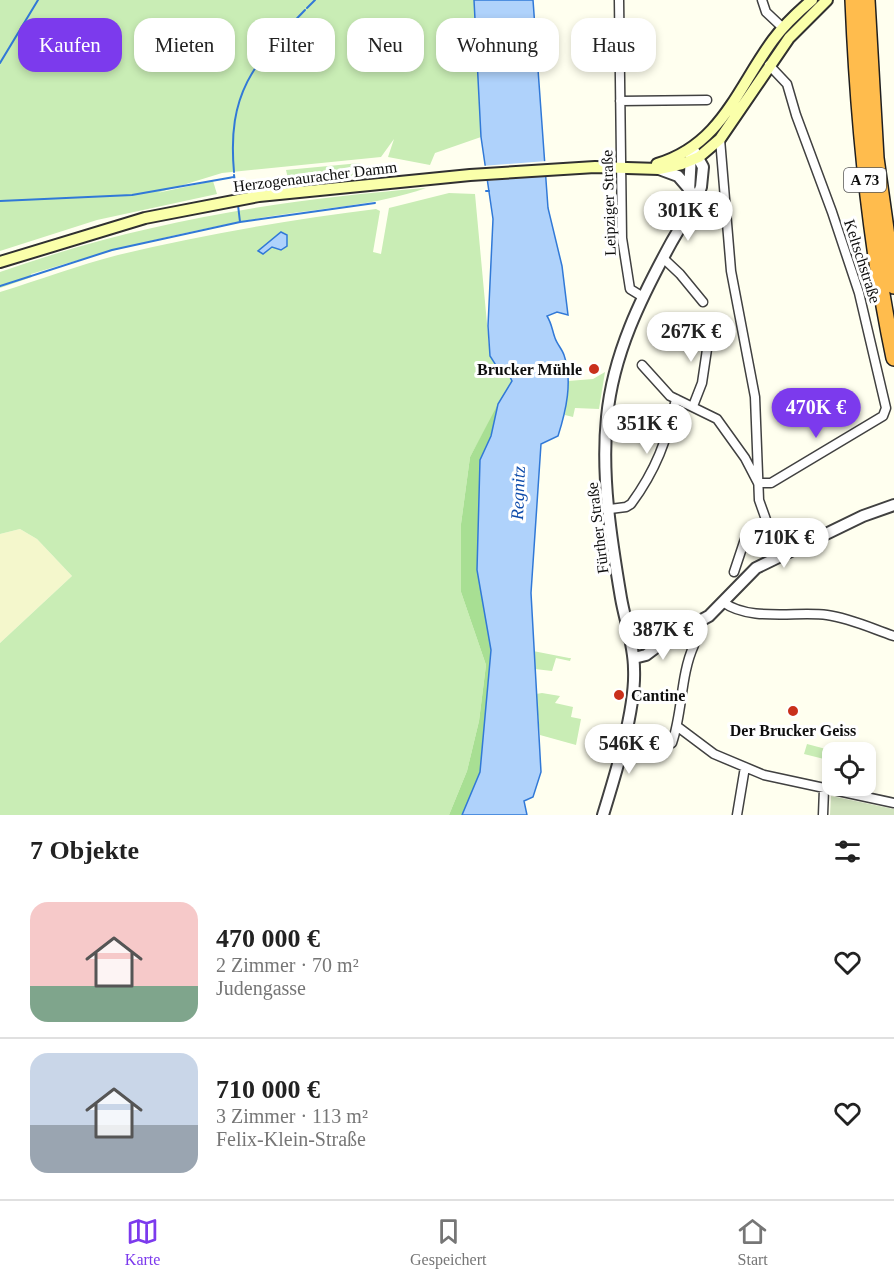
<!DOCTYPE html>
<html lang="de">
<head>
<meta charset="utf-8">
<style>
	:root { --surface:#fff; --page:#f2f2f2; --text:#222; --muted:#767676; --line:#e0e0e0; --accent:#7c3aed }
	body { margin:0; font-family:Georgia,serif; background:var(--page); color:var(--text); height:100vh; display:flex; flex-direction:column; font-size:22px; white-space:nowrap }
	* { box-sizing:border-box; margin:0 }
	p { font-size:20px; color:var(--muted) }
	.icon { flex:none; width:33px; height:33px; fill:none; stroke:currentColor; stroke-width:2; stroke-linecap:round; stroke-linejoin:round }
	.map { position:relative; height:815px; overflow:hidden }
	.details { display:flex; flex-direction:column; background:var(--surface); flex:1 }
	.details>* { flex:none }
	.hud { position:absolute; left:18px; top:18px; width:858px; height:54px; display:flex; gap:12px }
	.controls { position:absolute; left:822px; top:742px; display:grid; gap:12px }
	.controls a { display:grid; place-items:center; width:54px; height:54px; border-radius:12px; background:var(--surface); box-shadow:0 3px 9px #0003; font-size:30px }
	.price { position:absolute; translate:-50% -51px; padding:0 14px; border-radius:21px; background:#fff; color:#222; font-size:20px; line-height:39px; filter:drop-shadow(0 2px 3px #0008) }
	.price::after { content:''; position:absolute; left:50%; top:36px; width:18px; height:14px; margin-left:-9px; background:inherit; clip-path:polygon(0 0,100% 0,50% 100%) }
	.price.active { background:var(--accent); color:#fff }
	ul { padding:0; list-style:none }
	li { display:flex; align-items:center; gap:18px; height:150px; padding:0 30px }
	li+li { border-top:2px solid var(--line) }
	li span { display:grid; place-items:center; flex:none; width:168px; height:120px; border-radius:18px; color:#555 }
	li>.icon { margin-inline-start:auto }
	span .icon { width:72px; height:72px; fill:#fffc; stroke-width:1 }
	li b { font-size:26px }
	h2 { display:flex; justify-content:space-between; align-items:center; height:72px; padding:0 30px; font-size:26px }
	.tag { padding:0 21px; border-radius:18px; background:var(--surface); box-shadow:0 3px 9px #0003; font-size:21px; line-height:54px }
	.tag.active { background:var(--accent); color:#fff }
	.tab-bar { display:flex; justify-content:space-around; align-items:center; height:84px; border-top:2px solid var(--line); background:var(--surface); font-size:16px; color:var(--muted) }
	.tab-bar a { display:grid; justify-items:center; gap:3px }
	.tab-bar .active { color:var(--accent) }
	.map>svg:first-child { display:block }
	.farmland { fill:#f4f7cc }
	.green { fill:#c9edb5 }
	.forest { fill:#a8df93 }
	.cemetery { fill:#d1e3be }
	.water { fill:#afd2fb; stroke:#3179d7; stroke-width:1.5 }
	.pier { fill:#ffffef }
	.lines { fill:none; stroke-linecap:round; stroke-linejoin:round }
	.stream { stroke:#3179d7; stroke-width:2 }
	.minor-casing { stroke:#414141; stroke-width:11 }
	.tertiary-casing { stroke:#414141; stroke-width:14 }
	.secondary-casing { stroke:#303030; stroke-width:14 }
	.motorway-casing { stroke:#1f1f1f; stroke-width:18 }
	.minor { stroke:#fff; stroke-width:8 }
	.tertiary { stroke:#fff; stroke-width:10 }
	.secondary { stroke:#faffaa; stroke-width:10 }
	.motorway { stroke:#ffbc4d; stroke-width:15 }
	.poi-dot { fill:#c9301b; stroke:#fff; stroke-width:2 }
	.labels { text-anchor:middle; stroke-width:6; stroke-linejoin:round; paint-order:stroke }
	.shield { fill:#fff; stroke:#565656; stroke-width:1.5 }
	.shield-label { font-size:15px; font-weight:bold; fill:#0e0e0e }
	.street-label { font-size:16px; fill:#0e0e0e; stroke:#fff }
	.poi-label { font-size:16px; font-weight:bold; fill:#0e0e0e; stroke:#fff; text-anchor:end }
	.water-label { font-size:18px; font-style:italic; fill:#0d4baa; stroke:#fff }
</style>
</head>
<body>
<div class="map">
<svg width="894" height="815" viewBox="0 0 894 815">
	<rect width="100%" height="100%" fill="#ffffef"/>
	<path class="farmland" d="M 20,529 L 37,539 L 72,576 L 0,643 L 0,534 Z"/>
	<path class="green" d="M 0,0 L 474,0 L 481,137 L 435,153 L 430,165 L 388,157 L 394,139 L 381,157 L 222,173 L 157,193 L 213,181 L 217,194 L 97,220 L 0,251 Z
		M 360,163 L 367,174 L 289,183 L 286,170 Z
		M 426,188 C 375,206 320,208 266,217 C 186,231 109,250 31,274 L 32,277 L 0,288 L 0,272 C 142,222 277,200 426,188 Z
		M 449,193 L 475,194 L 490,356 C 496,365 508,371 512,381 L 470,457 L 461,524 L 461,592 L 486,665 L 479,721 L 467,771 L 449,815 L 0,815 L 0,643 L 72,576 L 37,539 L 20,529 L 0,534 L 0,292 C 39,280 79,265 118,255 C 204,234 289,220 376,209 L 380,211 L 373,252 L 381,254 L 389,208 Z
		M 605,372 L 599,409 L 575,408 L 573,417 L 565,415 L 568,381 L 593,379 Z
		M 533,651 L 569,658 L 571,658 L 570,661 L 556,658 L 552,671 L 535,669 Z
		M 542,693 L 560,696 L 555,703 L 573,707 L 571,717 L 581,719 L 576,745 L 540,735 L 536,694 Z
		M 807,744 L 841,753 L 832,753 L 832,761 L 804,754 Z"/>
	<path class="forest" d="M 498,404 L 491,436 L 480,460 L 478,570 L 491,650 L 480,773 L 462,815 L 449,815 L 467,771 L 479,721 L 486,665 L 461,592 L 461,524 L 470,457 Z"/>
	<path class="cemetery" d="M 831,796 L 894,809 L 894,815 L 830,815 Z"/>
	<path class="water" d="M 474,0 L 533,0 L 548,208 L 562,266 L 568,315 L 557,312 L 547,316 C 552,324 552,330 555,338 C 557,344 562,349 564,355 C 573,381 566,411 558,436 L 541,444 L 531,593 L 541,772 L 533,797 L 524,801 L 527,815 L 462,815 L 480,772 L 491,650 L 477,570 L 480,460 L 491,436 L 498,404 L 512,381 L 509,375 L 497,367 L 490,356 L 488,326 L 493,219 L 481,137 Z
		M 281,232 L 287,235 L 287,246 L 281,250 L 272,247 L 263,254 L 258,251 Z"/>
	<path class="pier" d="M 547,161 L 548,176 L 484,181 L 482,166 Z"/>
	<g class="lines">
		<path class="stream" d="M 307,8 L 315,0
			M 0,63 L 38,0
			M 234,172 C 227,93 253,64 305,10
			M 234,175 L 237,197
			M 486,191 L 489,191
			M 0,201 L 132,195 L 234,177
			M 238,205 L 240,222 L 375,203
			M 0,286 L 112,250 L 240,222"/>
		<defs>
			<path id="minor" d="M 619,0 L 622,238 L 630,289 L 643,297
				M 762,0 L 766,12 L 783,28
				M 620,101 L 707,100
				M 720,139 L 731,271 L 755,397 L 759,500 L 779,556
				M 663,258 L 680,274 L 703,302
				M 642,365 L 670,396 L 717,419 L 745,458 L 758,483
				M 693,406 L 702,383 L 710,329
				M 758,483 L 771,483 L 883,416 L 886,408 L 859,293 L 832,212 L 796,115 L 787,84 L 769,65
				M 610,509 L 626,507 L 631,504 C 656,470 667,440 676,399
				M 734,572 L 748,530 L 765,524
				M 723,602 C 749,622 798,611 827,615 C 850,618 873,629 894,636
				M 678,727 L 714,754 L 764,775 L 894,803
				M 625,728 L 672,743 C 683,711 680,676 694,645 L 681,631
				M 737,815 L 745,767
				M 823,815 L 824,789"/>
			<path id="tertiary" d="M 659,169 L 678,176 L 690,190
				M 688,210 L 691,154
				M 634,658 L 646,655 L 670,637 L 709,616 L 756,568 L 863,516 L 894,505
				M 603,815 C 615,776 636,709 634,669 C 634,645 625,621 621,598 C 611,539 601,476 607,417 C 613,354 641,298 671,243 C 681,225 694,207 701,187 L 703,167 L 694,151"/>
			<path id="secondary" d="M 657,164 C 721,145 737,89 773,40 C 784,25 798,12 812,0
				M 0,262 L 145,218 L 259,196 L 470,175 L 595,167 L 659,169 L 682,164 L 699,157 L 720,139 L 789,38 L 827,0"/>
			<path id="motorway" d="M 853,0 C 858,121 869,239 894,358
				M 867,0 L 876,158 L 894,286"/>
		</defs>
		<use href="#minor" class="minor-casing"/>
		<use href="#tertiary" class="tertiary-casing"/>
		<use href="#secondary" class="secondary-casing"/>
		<use href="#motorway" class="motorway-casing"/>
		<use href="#minor" class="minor"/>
		<use href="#tertiary" class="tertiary"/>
		<use href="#secondary" class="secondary"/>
		<use href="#motorway" class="motorway"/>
	</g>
	<g class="poi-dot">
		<circle cx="594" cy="369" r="6"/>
		<circle cx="619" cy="695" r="6"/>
		<circle cx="793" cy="711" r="6"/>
	</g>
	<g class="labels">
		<rect class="shield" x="844" y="168" width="42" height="24" rx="4.5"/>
		<g class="shield-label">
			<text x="865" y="185">A 73</text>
		</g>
		<g class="street-label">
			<text transform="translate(315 176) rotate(-7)" y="6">Herzogenauracher Damm</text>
			<text transform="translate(608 203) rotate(-92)" y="6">Leipziger Straße</text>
			<text transform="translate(863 261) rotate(72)" y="6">Keltschstraße</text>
			<text transform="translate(597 528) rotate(-97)" y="6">Fürther Straße</text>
		</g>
		<g class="poi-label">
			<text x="582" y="375">Brucker Mühle</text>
			<text x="631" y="701" text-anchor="start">Cantine</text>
			<text x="793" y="736" text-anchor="middle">Der Brucker Geiss</text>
		</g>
		<g class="water-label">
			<text transform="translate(518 493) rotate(-88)" y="6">Regnitz</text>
		</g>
	</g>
</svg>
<div class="controls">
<a><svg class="icon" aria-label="locate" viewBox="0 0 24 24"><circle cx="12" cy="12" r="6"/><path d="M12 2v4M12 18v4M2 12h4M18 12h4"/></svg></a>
</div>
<b class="price" style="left:688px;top:242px">301K €</b>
<b class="price" style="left:691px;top:363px">267K €</b>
<b class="price active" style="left:816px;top:439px">470K €</b>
<b class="price" style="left:647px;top:455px">351K €</b>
<b class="price" style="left:784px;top:569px">710K €</b>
<b class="price" style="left:663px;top:661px">387K €</b>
<b class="price" style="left:629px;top:775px">546K €</b>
<div class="hud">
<a class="tag active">Kaufen</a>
<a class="tag">Mieten</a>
<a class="tag">Filter</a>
<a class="tag">Neu</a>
<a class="tag">Wohnung</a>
<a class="tag">Haus</a>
</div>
</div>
<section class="details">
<h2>7 Objekte<svg class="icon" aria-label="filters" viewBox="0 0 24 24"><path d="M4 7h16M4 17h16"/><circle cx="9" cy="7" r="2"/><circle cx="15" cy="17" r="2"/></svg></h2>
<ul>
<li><span style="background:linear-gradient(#f6c9c9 70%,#7fa58c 0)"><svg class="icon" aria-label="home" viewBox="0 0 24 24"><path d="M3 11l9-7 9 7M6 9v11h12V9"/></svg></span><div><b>470 000 €</b><p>2 Zimmer · 70 m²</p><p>Judengasse</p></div><svg class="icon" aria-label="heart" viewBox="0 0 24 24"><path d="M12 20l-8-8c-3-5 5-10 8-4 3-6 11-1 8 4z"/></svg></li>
<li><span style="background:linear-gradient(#c9d6e8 60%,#9aa5b1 0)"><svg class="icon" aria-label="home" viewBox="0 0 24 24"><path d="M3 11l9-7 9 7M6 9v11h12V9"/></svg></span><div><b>710 000 €</b><p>3 Zimmer · 113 m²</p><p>Felix-Klein-Straße</p></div><svg class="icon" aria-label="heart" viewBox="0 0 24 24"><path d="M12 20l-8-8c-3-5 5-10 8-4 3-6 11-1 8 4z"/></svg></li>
</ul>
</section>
<nav class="tab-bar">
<a class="active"><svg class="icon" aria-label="map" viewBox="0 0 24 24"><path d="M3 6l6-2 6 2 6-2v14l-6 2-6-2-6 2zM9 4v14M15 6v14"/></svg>Karte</a>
<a><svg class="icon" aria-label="saved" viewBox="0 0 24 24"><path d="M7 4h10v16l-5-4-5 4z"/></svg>Gespeichert</a>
<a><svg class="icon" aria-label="home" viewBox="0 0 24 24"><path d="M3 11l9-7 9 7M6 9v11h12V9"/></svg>Start</a>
</nav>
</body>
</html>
